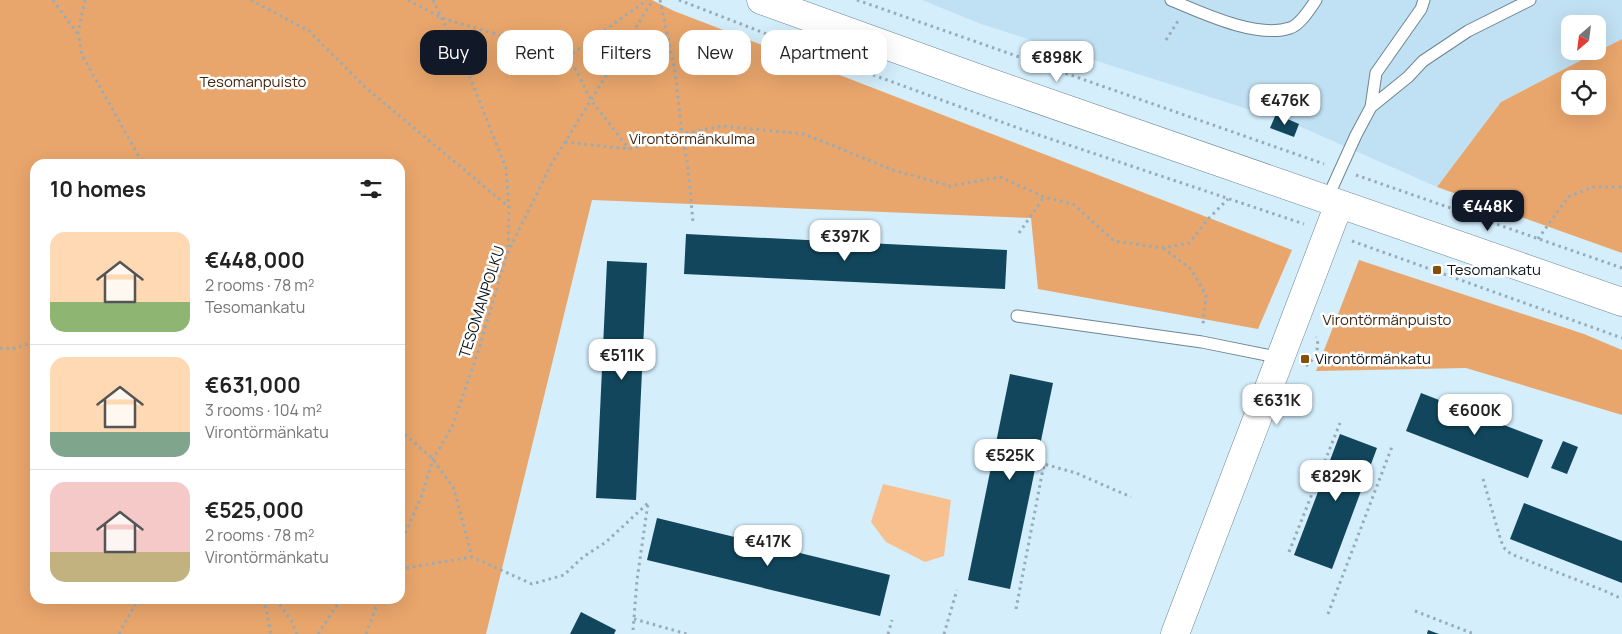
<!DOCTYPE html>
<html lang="en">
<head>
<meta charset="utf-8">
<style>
	:root { --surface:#fff; --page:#f6f6f6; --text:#222; --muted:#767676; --line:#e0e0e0; --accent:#111827 }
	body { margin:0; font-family:Manrope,sans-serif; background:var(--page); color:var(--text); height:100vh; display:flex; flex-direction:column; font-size:19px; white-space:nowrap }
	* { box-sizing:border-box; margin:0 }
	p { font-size:16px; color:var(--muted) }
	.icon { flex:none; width:28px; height:28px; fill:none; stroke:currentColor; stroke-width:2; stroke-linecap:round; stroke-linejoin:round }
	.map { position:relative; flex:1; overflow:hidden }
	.side { position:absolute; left:30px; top:159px; width:375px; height:445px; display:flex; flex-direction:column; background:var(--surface); border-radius:15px; box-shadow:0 5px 20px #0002 }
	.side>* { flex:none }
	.banner { position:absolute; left:420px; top:30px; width:475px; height:45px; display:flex; gap:10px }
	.needle { width:32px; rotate:208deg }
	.tools { position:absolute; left:1561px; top:15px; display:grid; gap:10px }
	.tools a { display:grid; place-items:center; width:45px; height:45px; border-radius:10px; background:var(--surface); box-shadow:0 5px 20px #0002; font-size:25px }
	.price { position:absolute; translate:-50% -42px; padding:0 11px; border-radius:10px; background:#fff; color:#222; font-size:16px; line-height:32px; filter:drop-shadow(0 1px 2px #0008) }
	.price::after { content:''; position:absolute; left:50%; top:30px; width:15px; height:11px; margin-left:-8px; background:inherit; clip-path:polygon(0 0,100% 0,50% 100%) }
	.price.selected { background:var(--accent); color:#fff }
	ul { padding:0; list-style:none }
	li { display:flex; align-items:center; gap:15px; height:125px; padding:0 20px }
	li+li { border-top:1px solid var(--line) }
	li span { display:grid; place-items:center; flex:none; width:140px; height:100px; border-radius:15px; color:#555 }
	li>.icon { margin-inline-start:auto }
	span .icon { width:60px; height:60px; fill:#fffc; stroke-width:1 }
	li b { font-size:21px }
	h2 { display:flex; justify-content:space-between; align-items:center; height:60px; padding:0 20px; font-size:21px }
	.tag { padding:0 18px; border-radius:15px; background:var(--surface); box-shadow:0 5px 20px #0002; font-size:18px; line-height:45px }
	.tag.selected { background:var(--accent); color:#fff }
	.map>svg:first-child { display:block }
	.built { fill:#c0e1f3; fill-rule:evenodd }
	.green { fill:#f9c08f }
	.forest { fill:#e9a66c; fill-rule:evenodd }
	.building { fill:#11465c }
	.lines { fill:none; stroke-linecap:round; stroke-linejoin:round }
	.lane-casing { stroke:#6e8591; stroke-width:13 }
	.secondary-casing { stroke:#6e8591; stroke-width:29 }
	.path { stroke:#97acb7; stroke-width:3; stroke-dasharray:2.5 4; stroke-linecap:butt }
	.lane { stroke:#fff; stroke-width:11 }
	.secondary { stroke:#fff; stroke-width:28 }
	.poi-dot { fill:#894e0a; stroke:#fff; stroke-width:2 }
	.labels { text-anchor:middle; stroke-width:5; stroke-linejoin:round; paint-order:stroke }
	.park-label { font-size:15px; fill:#43280f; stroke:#fff }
	.poi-label { font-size:15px; fill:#0b1419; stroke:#fff; text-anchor:start }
	.street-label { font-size:15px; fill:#0b1419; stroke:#fff }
</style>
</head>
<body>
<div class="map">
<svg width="1622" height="634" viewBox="0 0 1622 634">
	<rect width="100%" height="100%" fill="#d4eefc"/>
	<path class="built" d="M 922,0 L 1622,0 L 1622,39 L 1501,102 L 1437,187 L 1292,123 L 981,24 ZM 1570,24 L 1598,24 L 1598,51 L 1570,51 Z"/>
	<path class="green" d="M 883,484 L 951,500 L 944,556 L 925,562 L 886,542 L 871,522 Z"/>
	<path class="forest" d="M 0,0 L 652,0 L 674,11 L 1292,250 L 1258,329 L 1038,289 L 1031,218 L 592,200 L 486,634 L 0,634 ZM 35,164 L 400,164 L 400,599 L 35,599 Z
		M 1622,39 L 1622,253 L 1437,187 L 1501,102 ZM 1570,79 L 1598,79 L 1598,106 L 1570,106 Z
		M 1359,260 L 1584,334 L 1622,350 L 1622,415 L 1466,368 L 1316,371 Z"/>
	<path class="building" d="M 1276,114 L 1299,124 L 1294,137 L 1270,128 Z
		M 686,234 L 1007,250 L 1005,289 L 684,274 Z
		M 607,261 L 647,263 L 636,500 L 596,498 Z
		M 1010,374 L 1053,383 L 1010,589 L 968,580 Z
		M 1421,393 L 1543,440 L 1528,478 L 1406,431 Z
		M 1340,434 L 1377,448 L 1332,569 L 1294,555 Z
		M 1563,441 L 1578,447 L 1567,474 L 1551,468 Z
		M 1524,503 L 1622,541 L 1622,583 L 1510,539 Z
		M 657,518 L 890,575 L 880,616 L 647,560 Z
		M 581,612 L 616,630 L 614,634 L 570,634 Z
		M 1428,630 L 1439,634 L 1427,634 Z"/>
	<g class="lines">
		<defs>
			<path id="lane" d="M 1171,0 C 1202,13 1257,39 1290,28 C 1300,25 1310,9 1316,0
				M 1371,107 L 1408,77 L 1423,61 L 1468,31 L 1530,0
				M 1327,199 L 1356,135 L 1371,107 L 1376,73 L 1421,9 L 1424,0
				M 1017,316 L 1202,342 L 1281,358"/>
			<path id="secondary" d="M 761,0 L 977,78 L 1622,302
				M 1175,634 L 1339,204"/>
		</defs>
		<use href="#lane" class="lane-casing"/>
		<use href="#secondary" class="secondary-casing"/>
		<path class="path" d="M 53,0 L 77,33
			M 85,0 L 78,33 L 82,55 L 143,164
			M 251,0 L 309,31 L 367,89 L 509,207
			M 408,0 L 442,18 L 569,56 L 647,0
			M 433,0 L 469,75 L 506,168 L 509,207 L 508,251
			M 660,0 L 675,71 L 682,134 L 688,167 L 693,222
			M 679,0 L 857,69 L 1018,128 L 1304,224
			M 857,0 L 1324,164
			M 1166,40 L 1178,21
			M 569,56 L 591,100 L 629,149
			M 565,142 L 629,149 L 682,134 L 723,126 L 804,134 L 893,170 L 950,186 L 1000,177 L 1044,197 L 1073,204 L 1114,241 L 1162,248 L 1189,243 L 1209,218 L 1228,199
			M 1356,175 L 1622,268
			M 1019,233 L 1044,197
			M 1538,239 L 1568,197 L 1593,187 L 1622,187
			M 1352,241 L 1622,338
			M 1163,248 L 1191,269 L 1206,295 L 1203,324
			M 0,348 L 12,349 L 35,342
			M 1306,366 C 1314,360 1321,347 1316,337
			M 400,430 L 433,459 L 454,489 L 472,557
			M 1483,479 L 1501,541 L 1505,549 L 1511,554 L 1605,591 L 1622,599
			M 400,545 L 422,495 L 433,459 L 452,427 L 478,352 L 507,254 L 552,163 L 653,0
			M 1289,552 L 1340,423
			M 400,569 L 472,557 L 532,584 L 564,575 L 583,557 L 606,542 L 648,503
			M 264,599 L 271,634
			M 276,599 L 292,622 L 297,634
			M 1016,609 L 1044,464 L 1076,473 L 1131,497
			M 1415,611 L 1474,634
			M 1328,614 L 1393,444
			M 634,619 L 687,634
			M 633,630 L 637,580 L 648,503
			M 119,634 L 138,599
			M 318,634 L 340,600 L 343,599
			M 366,634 L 379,599
			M 888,634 L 892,620
			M 944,634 L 957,590"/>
		<use href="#lane" class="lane"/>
		<use href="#secondary" class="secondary"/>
	</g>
	<g class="poi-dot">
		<rect x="1432" y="265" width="10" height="10" rx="2.5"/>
		<rect x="1300" y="354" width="10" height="10" rx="2.5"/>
	</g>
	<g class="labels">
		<g class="park-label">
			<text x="253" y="87">Tesomanpuisto</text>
			<text x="692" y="144">Virontörmänkulma</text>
			<text x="1387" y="325">Virontörmänpuisto</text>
		</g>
		<g class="poi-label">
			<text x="1447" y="275">Tesomankatu</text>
			<text x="1315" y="364">Virontörmänkatu</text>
		</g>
		<g class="street-label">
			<text transform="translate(482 302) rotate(-72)" y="5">TESOMANPOLKU</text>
		</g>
	</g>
</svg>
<div class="tools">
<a><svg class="needle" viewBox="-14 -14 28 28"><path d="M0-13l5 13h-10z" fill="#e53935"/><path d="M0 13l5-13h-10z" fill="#767676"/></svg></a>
<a><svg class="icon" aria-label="locate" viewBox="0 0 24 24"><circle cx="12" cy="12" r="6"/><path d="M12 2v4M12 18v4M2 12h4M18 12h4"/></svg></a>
</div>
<b class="price" style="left:1057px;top:83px">€898K</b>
<b class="price" style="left:1285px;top:126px">€476K</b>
<b class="price selected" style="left:1488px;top:232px">€448K</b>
<b class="price" style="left:845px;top:262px">€397K</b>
<b class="price" style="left:622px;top:381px">€511K</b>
<b class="price" style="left:1277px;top:426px">€631K</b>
<b class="price" style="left:1475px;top:436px">€600K</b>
<b class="price" style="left:1010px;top:481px">€525K</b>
<b class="price" style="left:1336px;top:502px">€829K</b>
<b class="price" style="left:768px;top:567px">€417K</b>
<div class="banner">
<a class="tag selected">Buy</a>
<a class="tag">Rent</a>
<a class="tag">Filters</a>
<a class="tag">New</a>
<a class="tag">Apartment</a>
</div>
<section class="side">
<h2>10 homes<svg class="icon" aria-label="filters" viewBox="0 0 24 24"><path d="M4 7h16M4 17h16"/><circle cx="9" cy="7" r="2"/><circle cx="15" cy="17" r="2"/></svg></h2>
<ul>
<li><span style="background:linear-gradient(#ffd9b3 70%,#8fb573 0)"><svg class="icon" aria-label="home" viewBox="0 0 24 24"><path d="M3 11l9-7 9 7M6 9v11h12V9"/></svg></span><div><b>€448,000</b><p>2 rooms · 78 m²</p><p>Tesomankatu</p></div></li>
<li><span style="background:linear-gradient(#ffd9b3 75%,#7fa58c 0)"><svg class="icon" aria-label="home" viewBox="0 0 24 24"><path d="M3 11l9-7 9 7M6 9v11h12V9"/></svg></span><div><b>€631,000</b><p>3 rooms · 104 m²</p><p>Virontörmänkatu</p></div></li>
<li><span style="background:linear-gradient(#f6c9c9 70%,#c2b280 0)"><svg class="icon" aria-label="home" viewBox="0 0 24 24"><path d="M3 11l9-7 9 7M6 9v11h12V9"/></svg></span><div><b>€525,000</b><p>2 rooms · 78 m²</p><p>Virontörmänkatu</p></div></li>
</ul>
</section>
</div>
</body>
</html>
